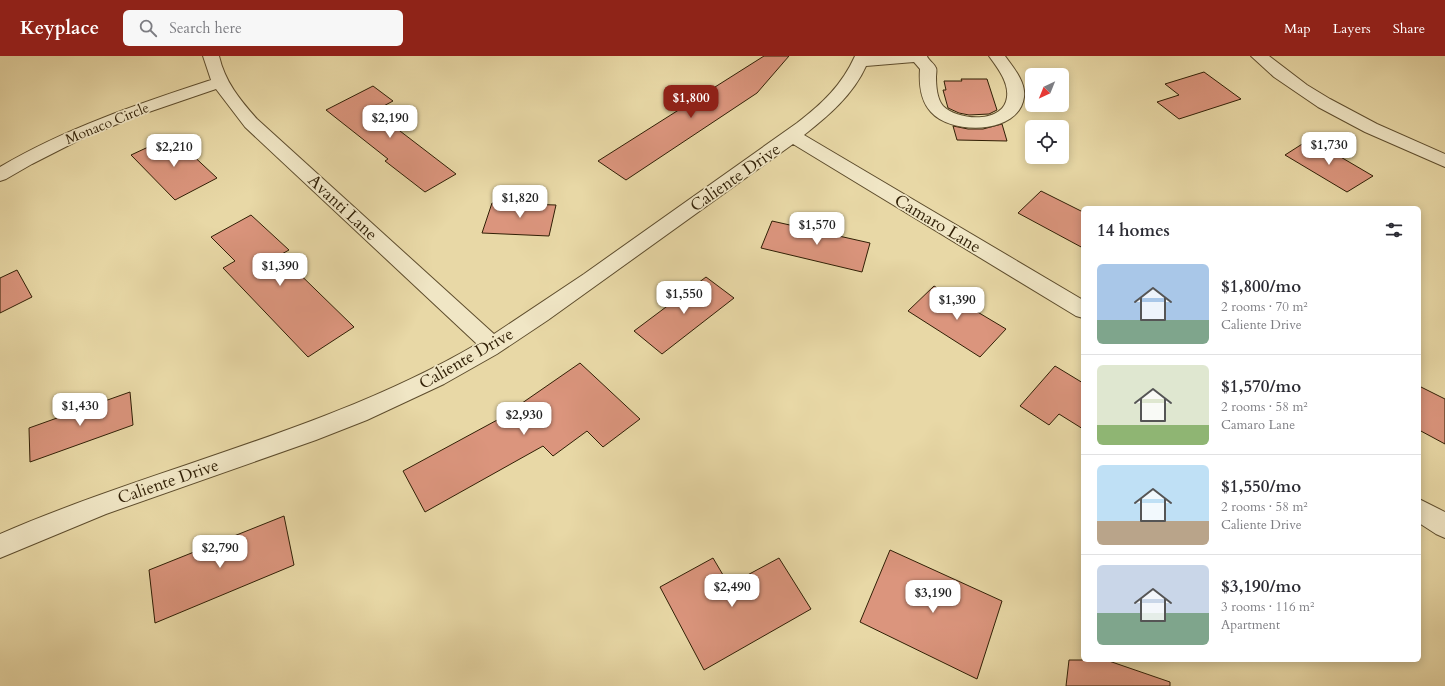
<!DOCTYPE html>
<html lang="en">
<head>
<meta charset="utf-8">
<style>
	:root { --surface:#fff; --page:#f7f7f7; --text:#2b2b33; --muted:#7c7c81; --line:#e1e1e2; --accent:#8f2418 }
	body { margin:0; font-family:Cardo,serif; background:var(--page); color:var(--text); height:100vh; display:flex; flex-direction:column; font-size:15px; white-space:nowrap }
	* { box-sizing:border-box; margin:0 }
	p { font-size:13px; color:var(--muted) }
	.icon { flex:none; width:22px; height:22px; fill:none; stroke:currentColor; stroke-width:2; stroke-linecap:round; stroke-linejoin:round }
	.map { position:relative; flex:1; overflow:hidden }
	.sheet { position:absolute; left:1081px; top:150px; width:340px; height:456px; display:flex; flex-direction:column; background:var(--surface); border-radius:6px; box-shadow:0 2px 10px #0003 }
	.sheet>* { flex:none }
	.needle { width:26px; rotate:223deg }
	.tools { position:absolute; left:1025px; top:12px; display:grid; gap:8px }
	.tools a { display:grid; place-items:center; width:44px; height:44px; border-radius:6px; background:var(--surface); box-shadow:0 2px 10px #0003; font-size:20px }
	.price { position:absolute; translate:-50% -34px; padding:0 9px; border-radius:8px; background:#fff; color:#222; font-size:13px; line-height:26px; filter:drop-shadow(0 1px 2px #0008) }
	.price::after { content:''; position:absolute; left:50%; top:24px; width:12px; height:9px; margin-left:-6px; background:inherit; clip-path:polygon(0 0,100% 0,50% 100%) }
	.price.active { background:var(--accent); color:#fff }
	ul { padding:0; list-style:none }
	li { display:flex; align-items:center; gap:12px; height:100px; padding:0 16px }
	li+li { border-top:1px solid var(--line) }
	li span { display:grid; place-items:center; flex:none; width:112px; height:80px; border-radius:6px; color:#555 }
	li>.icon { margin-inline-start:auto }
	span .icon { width:48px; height:48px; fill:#fffc; stroke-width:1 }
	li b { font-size:17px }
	h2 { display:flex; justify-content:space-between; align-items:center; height:48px; padding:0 16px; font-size:17px }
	header { display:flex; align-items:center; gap:24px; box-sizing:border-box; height:56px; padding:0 20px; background:var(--accent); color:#fff }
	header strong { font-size:19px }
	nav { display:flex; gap:22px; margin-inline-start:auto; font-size:14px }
	.search { width:280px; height:36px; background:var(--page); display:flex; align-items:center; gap:10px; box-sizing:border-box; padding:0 14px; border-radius:6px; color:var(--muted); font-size:15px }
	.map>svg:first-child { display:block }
	.building { fill:#db957d; stroke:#301f05 }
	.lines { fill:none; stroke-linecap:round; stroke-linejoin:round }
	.minor-casing { stroke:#5e4d2d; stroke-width:2 }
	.minor { fill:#f0e6c5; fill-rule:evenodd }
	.labels { text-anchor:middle; stroke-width:3.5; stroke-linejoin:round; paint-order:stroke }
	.far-street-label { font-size:14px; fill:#301f05; stroke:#f0e6c5 }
	.street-label { font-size:17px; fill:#301f05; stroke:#f0e6c5 }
</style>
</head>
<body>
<header>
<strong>Keyplace</strong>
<div class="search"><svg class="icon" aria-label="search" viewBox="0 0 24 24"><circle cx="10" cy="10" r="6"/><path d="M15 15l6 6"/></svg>Search here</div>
<nav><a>Map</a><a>Layers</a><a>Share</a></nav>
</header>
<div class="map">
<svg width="1445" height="630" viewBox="0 0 1445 630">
	<rect width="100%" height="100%" fill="#e8d8a6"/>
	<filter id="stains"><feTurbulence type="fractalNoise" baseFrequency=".005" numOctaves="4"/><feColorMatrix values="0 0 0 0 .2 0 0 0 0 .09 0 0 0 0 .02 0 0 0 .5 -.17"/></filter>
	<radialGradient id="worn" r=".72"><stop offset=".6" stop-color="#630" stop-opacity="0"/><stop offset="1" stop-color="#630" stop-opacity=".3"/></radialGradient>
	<path class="building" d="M 764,0 L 789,0 L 757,37 L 626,124 L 598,105 Z
		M 1204,16 L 1241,43 L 1179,63 L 1157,46 L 1179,39 L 1165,28 Z
		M 961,23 L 987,23 L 997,54 L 989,58 L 969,59 L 959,57 L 948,52 L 943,34 L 946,34 L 944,25 L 962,25 Z
		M 373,30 L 393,45 L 378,53 L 391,63 L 387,65 L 456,118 L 425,136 L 385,105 L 388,103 L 326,54 Z
		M 1002,68 L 1007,85 L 957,84 L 953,70 L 968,73 L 983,73 Z
		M 172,80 L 217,122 L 175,144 L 131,99 Z
		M 1310,83 L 1373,120 L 1347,136 L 1285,99 Z
		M 1041,135 L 1083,156 L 1083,192 L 1018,157 Z
		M 492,147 L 556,149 L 549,180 L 482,177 Z
		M 251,159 L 289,194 L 280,199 L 354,271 L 308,301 L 223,212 L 235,205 L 211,181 Z
		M 772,165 L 870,187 L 862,216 L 761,192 Z
		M 17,214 L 32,241 L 0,257 L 0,222 Z
		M 706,221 L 734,242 L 662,298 L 634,275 Z
		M 934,230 L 1006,273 L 980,301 L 908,255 Z
		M 580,307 L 640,363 L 603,391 L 587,375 L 553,400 L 543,390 L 425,456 L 403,415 L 499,363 Z
		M 1055,310 L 1083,327 L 1083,373 L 1059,358 L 1049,369 L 1020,350 Z
		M 1419,330 L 1445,343 L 1445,388 L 1419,374 Z
		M 130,336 L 133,369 L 30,406 L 29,372 Z
		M 284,460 L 294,509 L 155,567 L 149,514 Z
		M 890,494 L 1002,545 L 977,623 L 860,566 Z
		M 713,502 L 729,529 L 779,502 L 811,553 L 704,614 L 660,531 Z
		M 1069,604 L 1106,604 L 1170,626 L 1170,630 L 1066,630 Z"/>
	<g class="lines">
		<defs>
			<path id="minor" d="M 203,0 L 219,0 C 225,26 240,44 257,63 L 494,278 L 584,218 L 797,67 C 822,48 842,29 855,0 L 927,0 C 928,4 934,7 936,12 C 937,14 936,18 936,21 C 936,30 937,43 943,50 C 958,65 1004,68 1007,41 C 1009,26 997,11 989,0 L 1005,0 C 1013,11 1026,26 1024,41 C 1019,79 951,79 931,56 C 920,44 919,28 920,13 L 914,6 L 866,10 C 853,39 828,60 804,79 L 1083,244 L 1083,262 L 1076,260 L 793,88 L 548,264 L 497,298 L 444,328 L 367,364 L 316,384 L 106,458 L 0,502 L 0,478 C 157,410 328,375 477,288 L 245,71 L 216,33 L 140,59 L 85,81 L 32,108 L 6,123 L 0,125 L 0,111 C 66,72 138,48 211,24 Z
				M 1251,0 L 1269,0 L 1307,29 L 1330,43 L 1377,68 L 1445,98 L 1445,111 L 1365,76 L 1318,51 L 1274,21 Z
				M 1419,443 L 1445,456 L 1445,482 L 1436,478 L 1419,467 Z"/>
		</defs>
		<use href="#minor" class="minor-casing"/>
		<use href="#minor" class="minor"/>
	</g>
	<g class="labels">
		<g class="far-street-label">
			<text transform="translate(107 67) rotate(-22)" y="5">Monaco Circle</text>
		</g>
		<g class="street-label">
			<text transform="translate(735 121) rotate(-35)" y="6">Caliente Drive</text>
			<text transform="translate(343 151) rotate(43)" y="6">Avanti Lane</text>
			<text transform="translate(938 167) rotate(31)" y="6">Camaro Lane</text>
			<text transform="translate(466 302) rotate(-30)" y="6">Caliente Drive</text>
			<text transform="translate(168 425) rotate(-19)" y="6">Caliente Drive</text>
		</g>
	</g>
	<rect width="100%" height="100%" filter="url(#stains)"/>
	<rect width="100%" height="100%" fill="url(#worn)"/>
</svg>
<div class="tools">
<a><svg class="needle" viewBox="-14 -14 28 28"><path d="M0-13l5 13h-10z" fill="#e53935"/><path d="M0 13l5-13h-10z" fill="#7c7c81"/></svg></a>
<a><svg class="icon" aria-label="locate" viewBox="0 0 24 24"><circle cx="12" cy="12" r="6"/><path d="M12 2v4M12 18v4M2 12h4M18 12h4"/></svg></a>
</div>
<b class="price active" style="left:691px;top:63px">$1,800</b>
<b class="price" style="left:390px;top:83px">$2,190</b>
<b class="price" style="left:1329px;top:110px">$1,730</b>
<b class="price" style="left:174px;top:112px">$2,210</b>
<b class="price" style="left:520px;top:163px">$1,820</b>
<b class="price" style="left:817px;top:190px">$1,570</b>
<b class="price" style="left:280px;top:231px">$1,390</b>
<b class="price" style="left:684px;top:259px">$1,550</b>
<b class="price" style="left:957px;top:265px">$1,390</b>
<b class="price" style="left:80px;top:371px">$1,430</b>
<b class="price" style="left:524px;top:380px">$2,930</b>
<b class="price" style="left:220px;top:513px">$2,790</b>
<b class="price" style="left:732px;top:552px">$2,490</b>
<b class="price" style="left:933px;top:558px">$3,190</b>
<section class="sheet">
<h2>14 homes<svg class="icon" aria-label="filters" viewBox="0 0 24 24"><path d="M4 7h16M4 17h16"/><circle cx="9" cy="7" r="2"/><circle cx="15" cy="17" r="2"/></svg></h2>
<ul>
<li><span style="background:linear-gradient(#a9c7e8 70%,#7fa58c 0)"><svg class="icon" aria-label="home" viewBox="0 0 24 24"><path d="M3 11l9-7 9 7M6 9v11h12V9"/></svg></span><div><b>$1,800/mo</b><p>2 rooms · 70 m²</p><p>Caliente Drive</p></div></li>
<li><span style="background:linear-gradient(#dfe7d0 75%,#8fb573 0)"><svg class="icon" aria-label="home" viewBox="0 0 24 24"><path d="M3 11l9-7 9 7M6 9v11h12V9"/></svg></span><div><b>$1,570/mo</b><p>2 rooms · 58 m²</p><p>Camaro Lane</p></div></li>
<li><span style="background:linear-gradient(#bfe0f5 70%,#b9a48a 0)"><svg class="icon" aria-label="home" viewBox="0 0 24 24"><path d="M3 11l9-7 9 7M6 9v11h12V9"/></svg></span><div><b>$1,550/mo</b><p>2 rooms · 58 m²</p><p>Caliente Drive</p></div></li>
<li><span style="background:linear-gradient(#c9d6e8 60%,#7fa58c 0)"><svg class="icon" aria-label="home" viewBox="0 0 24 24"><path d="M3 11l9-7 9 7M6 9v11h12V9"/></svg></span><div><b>$3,190/mo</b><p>3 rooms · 116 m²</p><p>Apartment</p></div></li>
</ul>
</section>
</div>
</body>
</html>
